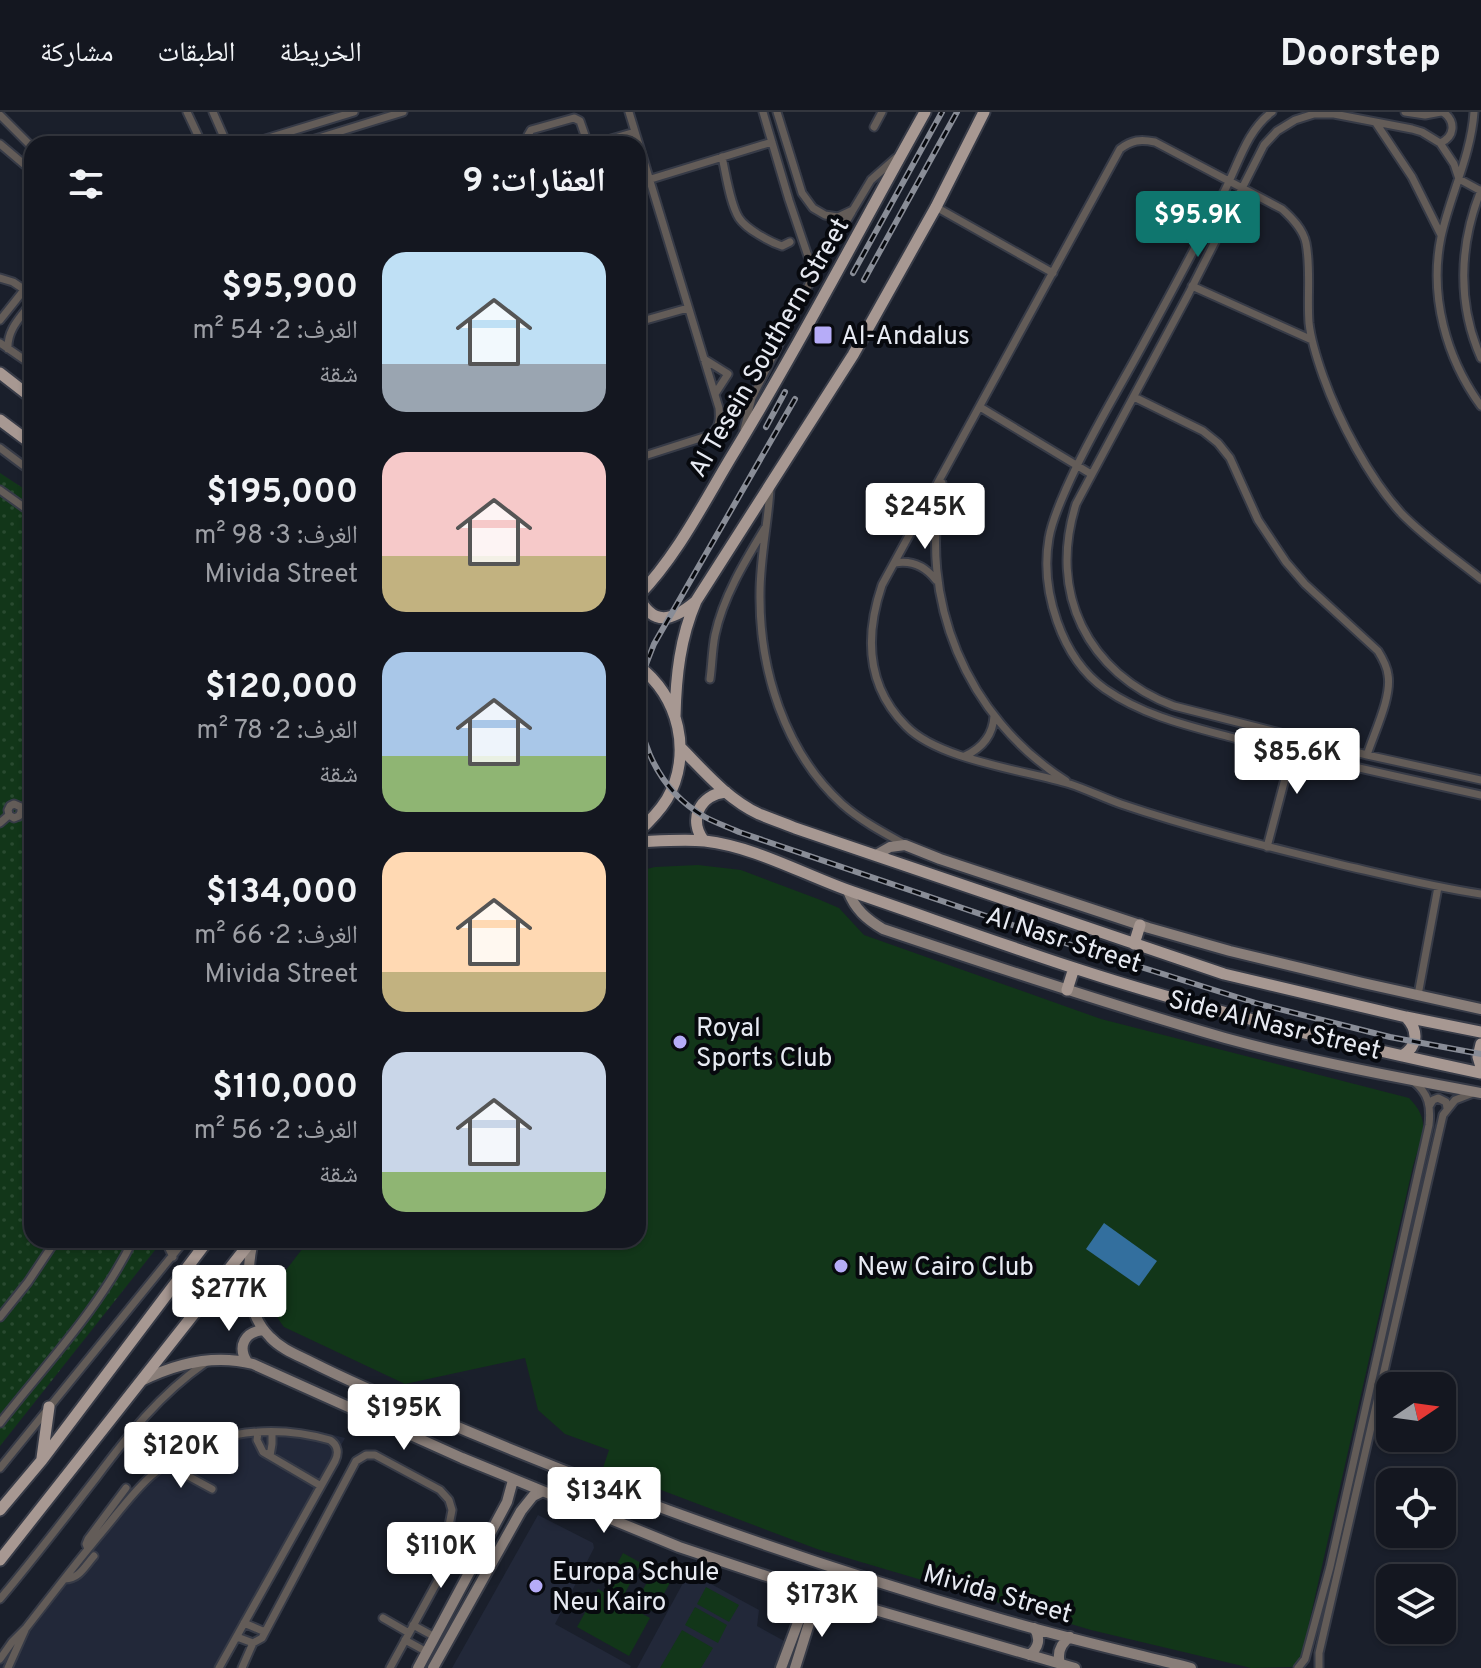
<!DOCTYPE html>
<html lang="ar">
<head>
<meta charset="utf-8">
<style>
	:root { --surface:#141720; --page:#21242d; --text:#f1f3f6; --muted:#9d9fa5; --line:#33363e; --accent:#0f766e }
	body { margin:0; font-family:Overpass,"Noto Naskh Arabic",sans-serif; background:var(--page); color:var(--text); direction:rtl; height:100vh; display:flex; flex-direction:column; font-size:30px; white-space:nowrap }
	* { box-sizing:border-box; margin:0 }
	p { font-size:26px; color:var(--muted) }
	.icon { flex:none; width:44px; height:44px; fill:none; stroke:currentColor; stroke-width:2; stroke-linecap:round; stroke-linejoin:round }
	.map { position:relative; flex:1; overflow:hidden; direction:ltr }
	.panel { position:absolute; left:24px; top:24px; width:622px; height:1112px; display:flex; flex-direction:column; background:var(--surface); border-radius:24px; box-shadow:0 2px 6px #0004,0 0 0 2px var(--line); direction:rtl }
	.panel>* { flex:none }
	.needle { width:52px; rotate:77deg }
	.controls { position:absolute; left:1376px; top:1260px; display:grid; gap:16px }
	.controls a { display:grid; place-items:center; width:80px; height:80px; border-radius:16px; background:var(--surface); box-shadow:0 2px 6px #0004,0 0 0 2px var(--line); font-size:40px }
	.price { position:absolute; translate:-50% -68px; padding:0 18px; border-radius:8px; background:#fff; color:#222; font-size:26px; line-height:52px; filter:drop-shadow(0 2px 4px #0008) }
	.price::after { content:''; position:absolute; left:50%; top:48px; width:24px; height:18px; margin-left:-12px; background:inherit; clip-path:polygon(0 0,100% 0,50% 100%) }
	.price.selected { background:var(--accent); color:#fff }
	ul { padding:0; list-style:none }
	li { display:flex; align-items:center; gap:24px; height:200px; padding:0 40px }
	li span { display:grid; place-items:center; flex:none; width:224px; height:160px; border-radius:24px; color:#555 }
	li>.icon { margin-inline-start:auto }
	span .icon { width:96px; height:96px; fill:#fffc; stroke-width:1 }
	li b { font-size:34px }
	h2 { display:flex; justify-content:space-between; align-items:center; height:96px; padding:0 40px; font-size:34px }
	header { display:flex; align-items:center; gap:48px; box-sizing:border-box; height:112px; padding:0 40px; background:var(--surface); border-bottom:2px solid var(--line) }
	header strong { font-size:38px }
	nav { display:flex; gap:44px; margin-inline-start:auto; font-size:28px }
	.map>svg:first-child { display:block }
	.built { fill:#222839 }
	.grass { fill:url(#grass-dots) }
	.garden { fill:#123619 }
	.water { fill:#336f9e }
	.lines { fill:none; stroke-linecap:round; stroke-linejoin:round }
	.street-casing { stroke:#373b47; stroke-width:11 }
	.secondary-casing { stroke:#373b47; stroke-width:14 }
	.primary-casing { stroke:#373b47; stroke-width:15 }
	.street { stroke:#635c58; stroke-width:7 }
	.secondary { stroke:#897e79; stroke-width:10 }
	.primary { stroke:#a79892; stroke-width:11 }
	.rail-casing { stroke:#898d97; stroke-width:6 }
	.rail { stroke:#07090e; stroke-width:3; stroke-dasharray:9; stroke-linecap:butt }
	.poi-dot { fill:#b6acf8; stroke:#07090e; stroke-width:3 }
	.labels { text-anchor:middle; stroke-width:8; stroke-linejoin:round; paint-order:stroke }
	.poi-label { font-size:26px; fill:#e7eaf2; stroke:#07090e; text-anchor:start }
	.street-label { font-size:26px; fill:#e7eaf2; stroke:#07090e }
</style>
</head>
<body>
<header>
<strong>Doorstep</strong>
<nav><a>الخريطة</a><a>الطبقات</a><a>مشاركة</a></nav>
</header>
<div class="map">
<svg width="1481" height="1556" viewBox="0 0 1481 1556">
	<defs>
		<pattern id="grass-dots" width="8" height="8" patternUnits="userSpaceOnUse" patternTransform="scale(2)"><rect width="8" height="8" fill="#123619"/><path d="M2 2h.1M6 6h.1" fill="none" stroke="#294a30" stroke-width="1.8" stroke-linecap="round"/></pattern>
	</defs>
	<rect width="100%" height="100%" fill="#1a1f2b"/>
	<path class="built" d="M 274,1314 L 318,1319 L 345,1326 L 221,1556 L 0,1556 L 0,1552 L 72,1457 L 156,1357 L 197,1331 L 228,1318 Z
		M 538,1403 L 593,1431 L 594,1436 L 555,1512 L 631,1554 L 630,1556 L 452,1556 Z
		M 689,1460 L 759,1498 L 757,1514 L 786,1530 L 775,1556 L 637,1556 Z"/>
	<path class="grass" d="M 0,361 L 32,382 L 32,1128 L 163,1128 L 0,1334 Z"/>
	<path class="garden" d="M 698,753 L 741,758 L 818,787 L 839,796 L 864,823 L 1101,907 L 1409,986 C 1433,1010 1421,1026 1413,1054 L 1302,1542 L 1294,1555 L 1251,1556 L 1091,1518 L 817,1437 L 603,1356 L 609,1338 L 565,1322 L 538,1298 L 525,1246 L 405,1272 L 284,1215 C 277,1206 269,1193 272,1180 C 274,1172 302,1138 309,1128 L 638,1128 L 638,759 L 655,755 Z
		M 623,1441 L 641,1451 L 624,1483 L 606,1473 Z
		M 654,1458 L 672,1467 L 654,1500 L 636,1490 Z
		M 706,1475 L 739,1493 L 729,1510 L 697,1492 Z
		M 598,1477 L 650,1506 L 629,1544 L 577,1515 Z
		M 695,1495 L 727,1513 L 718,1531 L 685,1513 Z
		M 682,1518 L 713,1536 L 701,1556 L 660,1556 Z"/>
	<path class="water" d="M 1104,1111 L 1157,1149 L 1139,1174 L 1086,1137 Z"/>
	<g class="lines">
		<defs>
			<path id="street" d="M 187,0 L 202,32
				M 213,0 L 227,32
				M 629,0 L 719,296 C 720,308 720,315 710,323 L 638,346
				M 777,0 L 802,81 L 813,96 L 825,103 L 838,105 L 853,98 L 871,68 L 896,46
				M 1272,0 C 1246,19 1238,54 1223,82 C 1196,134 1169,185 1141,236 C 1116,282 1088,327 1067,375 C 1060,391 1052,408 1049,426 C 1040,478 1061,546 1105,577 C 1144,604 1189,614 1234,626 C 1316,647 1398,665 1481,683
				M 1405,0 L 1425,3 L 1441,0
				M 1474,0 C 1471,44 1450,83 1441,125 C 1429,184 1446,246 1481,294
				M 0,3 L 32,35
				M 1376,11 L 1412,65 L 1441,123
				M 874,15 L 882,0
				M 1440,31 C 1455,25 1456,9 1443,0
				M 0,32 L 32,59
				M 249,32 L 354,0
				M 299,32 L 403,0
				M 530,32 L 528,23 L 531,18 L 574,6 L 580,9 L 588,32
				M 594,32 L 635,20
				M 722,45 C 726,62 730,92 739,106 C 746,117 770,130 782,134 L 790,130
				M 638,71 L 772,30
				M 1481,78 C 1459,133 1457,192 1481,246
				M 1481,79 L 1459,67 L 1454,52 L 1440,31 L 1422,20 L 1412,17 L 1334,2 L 1314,2 L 1295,8 L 1277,19 L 1264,33 L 1189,181 L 1076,392 C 1048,481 1087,561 1174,594 L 1367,643 L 1481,668
				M 936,95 L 1053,161
				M 813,165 L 852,100
				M 0,166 L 13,170 L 25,178
				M 1192,174 L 1312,228
				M 638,196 L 642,209 L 688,196
				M 0,208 L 32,168
				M 0,231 L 32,253
				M 8,237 C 7,217 21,205 32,190
				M 704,247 L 728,262 L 715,282
				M 1134,285 L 1203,319 L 1218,331 L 1230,346 L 1258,408 L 1286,450 L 1305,472 L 1378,539 C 1383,547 1387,554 1388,563 C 1392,585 1374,621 1367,643
				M 980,295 L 1091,362
				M 744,317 L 752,286 L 811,168 L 810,150 L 789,88 L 763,0
				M 0,336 L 32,360
				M 942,371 C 917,487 966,605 1066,669
				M 770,377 C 768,411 760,446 760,481 C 759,557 784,639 842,692 C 860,708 882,720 904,732
				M 0,378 L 32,401
				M 895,451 C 912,448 925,454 936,468
				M 1481,467 C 1455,446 1425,426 1401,401 C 1369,366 1339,309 1323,264 C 1317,247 1311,229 1309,211 C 1307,185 1311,156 1306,131 C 1303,117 1292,106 1282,97 L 1155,30 C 1140,27 1132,28 1120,37 L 882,473 C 865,523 866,574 906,614 C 939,648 1024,658 1070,672 C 1088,678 1104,686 1121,692 C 1192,716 1265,734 1338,752 C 1386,763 1433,775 1481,782
				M 710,567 C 712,553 712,538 715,523 C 723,485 745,449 765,416
				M 965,644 C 982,636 993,623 994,604
				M 0,711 L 9,703 L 8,698 L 10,694 L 14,692 L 21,695 L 21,700 L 19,704 L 14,706 L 9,703
				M 1267,735 L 1296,625
				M 1418,883 L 1438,775
				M 1430,993 L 1433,988 L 1438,986 L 1446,990 L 1447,996
				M 165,1128 L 173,1145
				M 0,1205 L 28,1170 L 56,1128
				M 0,1311 C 46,1252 100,1196 133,1128
				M 258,1320 L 257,1328 L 263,1340 L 321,1374
				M 270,1344 L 272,1332 L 272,1320
				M 166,1352 L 212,1377
				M 0,1356 L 185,1128
				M 88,1437 L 86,1432 L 88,1427 L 126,1376
				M 65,1467 C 79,1467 85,1454 94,1444
				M 0,1487 C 33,1448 64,1407 96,1366 C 129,1322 159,1283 205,1251
				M 383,1506 L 409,1521
				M 244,1511 L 265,1520
				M 413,1513 L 435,1525
				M 237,1525 L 253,1531 L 262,1526 L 356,1349 L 366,1343 L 375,1343 L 440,1378 L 449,1388 L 452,1398 L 447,1424 L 448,1450 L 390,1556
				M 405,1528 L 427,1540
				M 0,1547 L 12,1530 L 26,1516 C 51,1484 76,1451 102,1420 C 118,1401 133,1380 151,1364 C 199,1320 268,1310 330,1328 C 338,1333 339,1341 335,1349 L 219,1556
				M 8,1556 L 25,1518
				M 242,1556 L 253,1531
				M 1298,1556 L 1305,1547 L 1330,1455 L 1429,1013 C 1431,995 1429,981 1413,969
				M 1319,1556 L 1319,1541 L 1443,1003 L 1455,988 L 1473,981"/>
			<path id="secondary" d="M 876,743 L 890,735 L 905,733 L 940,747 L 1149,816 L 1230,839 L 1363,871 L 1481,897
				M 848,779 C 855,797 866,807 883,817 C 996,855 1110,893 1225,926 C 1309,949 1395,965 1481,981
				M 253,1128 C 246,1160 245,1201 270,1225 C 281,1237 297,1243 311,1250 C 349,1269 388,1286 427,1302 C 612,1382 804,1450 997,1506 C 1061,1525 1127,1540 1191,1556
				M 247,1250 C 237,1234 245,1220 263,1218
				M 141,1269 C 175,1252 215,1242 253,1252 L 462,1346 L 679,1435 L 827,1484 L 1075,1556
				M 1029,1543 C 1039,1536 1041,1526 1034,1516
				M 1060,1552 C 1057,1541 1060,1532 1070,1525
				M 418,1556 L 507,1390 L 513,1368
				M 433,1556 L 521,1399 L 533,1384 L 541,1380
				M 781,1556 L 800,1505 L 800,1493 L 795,1473
				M 795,1556 L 811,1505 L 815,1498 L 827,1484"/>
			<path id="primary" d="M 0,261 L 32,286
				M 0,308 L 32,332
				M 695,490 C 672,509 653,515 638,484 C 676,445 702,394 730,347 C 799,234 860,116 925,0
				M 638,554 C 679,583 693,643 667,687 C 659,700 649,710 638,720
				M 675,604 C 676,564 680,526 696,489 L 853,243 L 936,95 L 984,0
				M 680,635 C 704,659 727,687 759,702 C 771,707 783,711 795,716 L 1224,862 L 1406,905 L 1481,920
				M 704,729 C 688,708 699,683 726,680
				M 638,730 C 660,729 683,727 705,729 C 756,735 804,763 853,780 C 926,805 998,831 1071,855 C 1205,899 1343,932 1481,961
				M 1134,832 L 1140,813
				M 1067,878 L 1074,856
				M 1481,932 L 1478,945 L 1481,955
				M 1402,944 C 1418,934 1419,919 1406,905
				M 42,1346 L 49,1295
				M 0,1398 L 42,1348 L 208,1128
				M 0,1448 L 252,1128"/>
		</defs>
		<use href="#street" class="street-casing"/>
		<use href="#secondary" class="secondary-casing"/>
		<use href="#primary" class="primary-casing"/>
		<use href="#street" class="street"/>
		<use href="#secondary" class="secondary"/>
		<use href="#primary" class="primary"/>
		<defs>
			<path id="rail" d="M 853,161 L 942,0
				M 864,168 L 957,0
				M 795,287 L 654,532 C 650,542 646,552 643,561 C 628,616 656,677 705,705 C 716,711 728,715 739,720 L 1083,837 L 1259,892 L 1390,925 L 1481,942
				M 766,315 L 785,280"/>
		</defs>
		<use href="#rail" class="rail-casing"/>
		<use href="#rail" class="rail"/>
	</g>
	<g class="poi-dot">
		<rect x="813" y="213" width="20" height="20" rx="4"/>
		<circle cx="680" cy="930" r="8"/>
		<circle cx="841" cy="1154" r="8"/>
		<circle cx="536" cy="1474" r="8"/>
	</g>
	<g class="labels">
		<g class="poi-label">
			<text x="841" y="232">Al-Andalus</text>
			<text x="696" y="924">Royal<tspan x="696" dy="30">Sports Club</tspan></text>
			<text x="857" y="1163">New Cairo Club</text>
			<text x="552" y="1468">Europa Schule<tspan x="552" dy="30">Neu Kairo</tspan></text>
		</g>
		<g class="street-label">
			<text transform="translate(768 235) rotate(-60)" y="9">Al Tesein Southern Street</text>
			<text transform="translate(1064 827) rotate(18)" y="9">Al Nasr Street</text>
			<text transform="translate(1275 912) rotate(14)" y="9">Side Al Nasr Street</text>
			<text transform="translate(998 1481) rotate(16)" y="9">Mivida Street</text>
		</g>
	</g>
</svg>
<div class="controls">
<a><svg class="needle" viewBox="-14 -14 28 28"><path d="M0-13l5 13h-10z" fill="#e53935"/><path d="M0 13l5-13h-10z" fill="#9d9fa5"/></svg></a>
<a><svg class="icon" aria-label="locate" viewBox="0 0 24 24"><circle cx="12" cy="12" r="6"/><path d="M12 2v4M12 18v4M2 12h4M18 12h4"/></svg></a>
<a><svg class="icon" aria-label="layers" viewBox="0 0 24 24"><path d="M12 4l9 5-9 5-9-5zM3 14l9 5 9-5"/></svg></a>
</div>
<b class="price selected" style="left:1198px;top:147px">$95.9K</b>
<b class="price" style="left:925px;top:439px">$245K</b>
<b class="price" style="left:1297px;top:684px">$85.6K</b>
<b class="price" style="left:229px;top:1221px">$277K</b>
<b class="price" style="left:404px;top:1340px">$195K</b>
<b class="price" style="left:181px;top:1378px">$120K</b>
<b class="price" style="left:604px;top:1423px">$134K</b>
<b class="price" style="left:441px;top:1478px">$110K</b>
<b class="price" style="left:822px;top:1527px">$173K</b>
<section class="panel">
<h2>العقارات: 9<svg class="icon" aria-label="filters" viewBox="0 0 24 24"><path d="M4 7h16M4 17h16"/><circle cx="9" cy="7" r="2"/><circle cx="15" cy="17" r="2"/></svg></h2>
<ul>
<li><span style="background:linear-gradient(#bfe0f5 70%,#9aa5b1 0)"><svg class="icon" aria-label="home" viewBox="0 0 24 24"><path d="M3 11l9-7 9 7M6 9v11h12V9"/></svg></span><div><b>$95,900</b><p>الغرف: 2 · 54 m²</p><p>شقة</p></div></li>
<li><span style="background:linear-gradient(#f6c9c9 65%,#c2b280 0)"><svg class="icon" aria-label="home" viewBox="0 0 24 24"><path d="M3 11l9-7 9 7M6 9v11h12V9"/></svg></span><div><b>$195,000</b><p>الغرف: 3 · 98 m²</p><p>Mivida Street</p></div></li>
<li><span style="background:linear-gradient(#a9c7e8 65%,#8fb573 0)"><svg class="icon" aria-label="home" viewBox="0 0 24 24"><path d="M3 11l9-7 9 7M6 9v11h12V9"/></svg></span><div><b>$120,000</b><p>الغرف: 2 · 78 m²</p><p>شقة</p></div></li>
<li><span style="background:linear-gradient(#ffd9b3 75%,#c2b280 0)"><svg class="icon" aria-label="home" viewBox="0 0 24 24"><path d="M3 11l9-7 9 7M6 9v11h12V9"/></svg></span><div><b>$134,000</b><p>الغرف: 2 · 66 m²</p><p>Mivida Street</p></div></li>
<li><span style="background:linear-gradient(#c9d6e8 75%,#8fb573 0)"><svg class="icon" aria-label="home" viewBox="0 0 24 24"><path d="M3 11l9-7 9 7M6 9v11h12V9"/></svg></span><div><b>$110,000</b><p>الغرف: 2 · 56 m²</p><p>شقة</p></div></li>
</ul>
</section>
</div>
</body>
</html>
